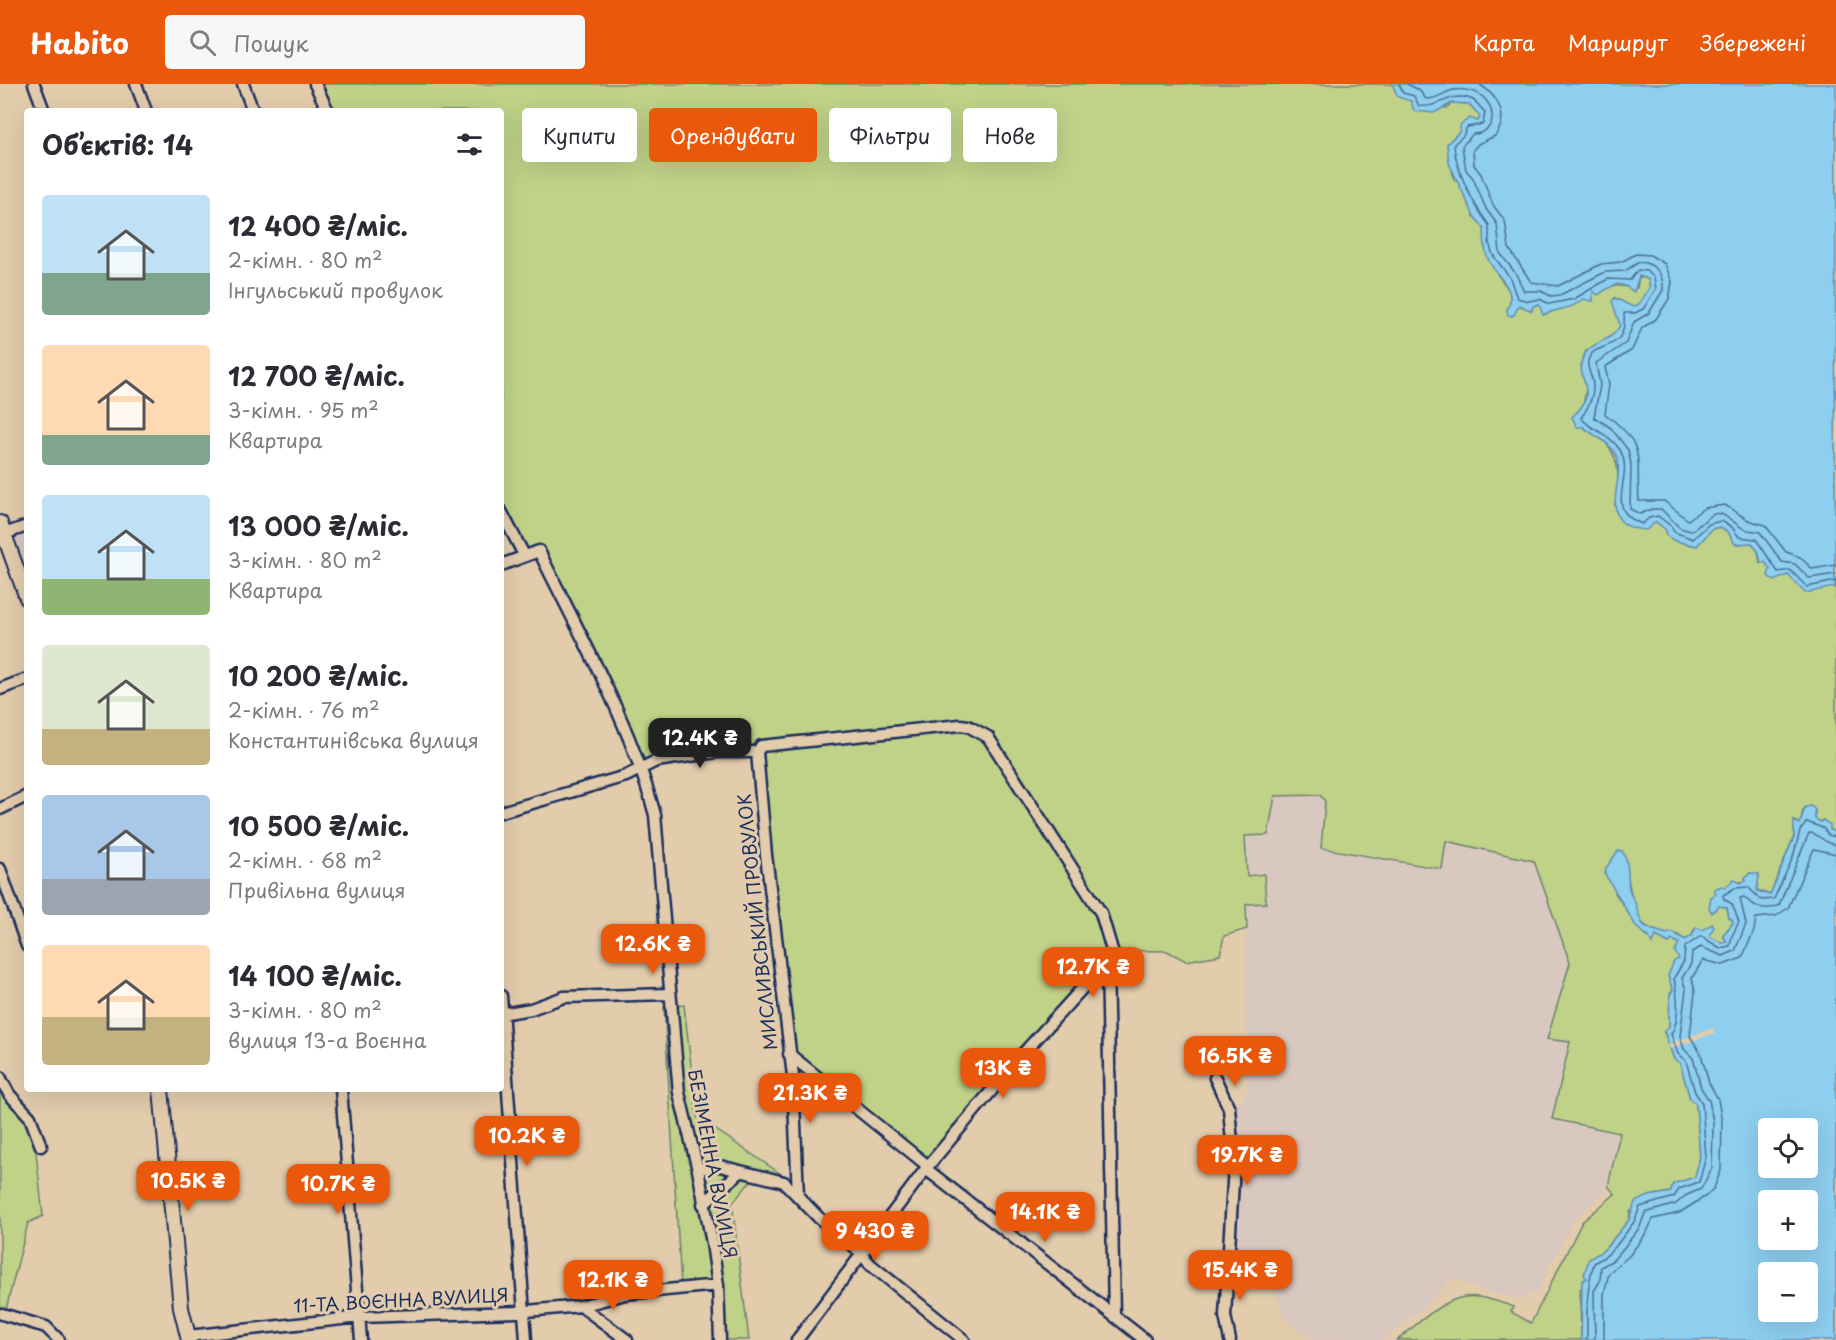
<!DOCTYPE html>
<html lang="uk">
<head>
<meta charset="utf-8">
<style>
	:root { --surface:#fff; --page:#f7f7f7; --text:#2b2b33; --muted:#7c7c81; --accent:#ea580c }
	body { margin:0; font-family:"Playpen Sans",sans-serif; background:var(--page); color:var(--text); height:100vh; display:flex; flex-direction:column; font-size:22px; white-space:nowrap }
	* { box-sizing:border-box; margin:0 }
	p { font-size:20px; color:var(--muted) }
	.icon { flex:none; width:33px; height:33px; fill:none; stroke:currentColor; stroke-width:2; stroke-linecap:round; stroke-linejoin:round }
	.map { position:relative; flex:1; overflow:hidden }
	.panel { position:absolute; left:24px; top:24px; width:480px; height:984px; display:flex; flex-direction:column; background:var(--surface); border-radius:6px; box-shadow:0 6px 24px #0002 }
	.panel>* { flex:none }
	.hud { position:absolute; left:522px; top:24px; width:570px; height:54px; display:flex; gap:12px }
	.fabs { position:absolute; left:1758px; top:1034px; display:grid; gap:12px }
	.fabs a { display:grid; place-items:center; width:60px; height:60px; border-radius:6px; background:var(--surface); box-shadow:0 6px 24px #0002; font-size:30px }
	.price { position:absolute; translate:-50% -51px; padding:0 14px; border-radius:12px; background:var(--accent); color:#fff; font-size:20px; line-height:39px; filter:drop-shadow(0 2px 3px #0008) }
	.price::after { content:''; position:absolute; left:50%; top:36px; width:18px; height:14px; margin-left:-9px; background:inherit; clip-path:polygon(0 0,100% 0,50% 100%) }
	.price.current { background:#222; color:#fff }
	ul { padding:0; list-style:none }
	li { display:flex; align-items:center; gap:18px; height:150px; padding:0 18px }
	li span { display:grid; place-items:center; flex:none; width:168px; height:120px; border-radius:6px; color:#555 }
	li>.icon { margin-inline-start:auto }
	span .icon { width:72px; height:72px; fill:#fffc; stroke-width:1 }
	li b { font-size:26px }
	h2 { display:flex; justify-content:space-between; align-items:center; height:72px; padding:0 18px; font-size:26px }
	.chip { padding:0 21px; border-radius:6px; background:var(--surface); box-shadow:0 6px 24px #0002; font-size:21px; line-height:54px }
	.chip.current { background:var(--accent); color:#fff }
	header { display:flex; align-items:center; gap:36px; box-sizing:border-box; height:84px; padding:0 30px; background:var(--accent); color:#fff }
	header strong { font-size:28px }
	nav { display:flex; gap:33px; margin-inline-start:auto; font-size:21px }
	.search { width:420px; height:54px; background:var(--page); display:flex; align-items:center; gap:15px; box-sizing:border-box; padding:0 21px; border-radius:6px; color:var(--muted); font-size:22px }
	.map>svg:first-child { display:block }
	.built { fill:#d9c8c0 }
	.green { fill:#bfd287; stroke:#6d8072; stroke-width:1.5 }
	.water { fill:#8eceef; stroke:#608eb5; stroke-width:1.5; fill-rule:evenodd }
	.pier { fill:#e3ccac }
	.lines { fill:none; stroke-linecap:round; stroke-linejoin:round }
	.shore { stroke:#496f98; stroke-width:1.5 }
	.street-casing { stroke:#1b2f5e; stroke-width:15 }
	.secondary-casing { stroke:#1b2f5e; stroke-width:18 }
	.street { stroke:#e3ccac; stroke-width:10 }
	.secondary { stroke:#e3ccac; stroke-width:14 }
	.labels { text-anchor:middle; stroke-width:6; stroke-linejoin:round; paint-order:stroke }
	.street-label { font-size:18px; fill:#1b2f5e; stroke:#e3ccac }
</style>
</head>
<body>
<header>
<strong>Habito</strong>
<div class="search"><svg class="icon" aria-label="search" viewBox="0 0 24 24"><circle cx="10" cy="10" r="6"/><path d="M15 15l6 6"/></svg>Пошук</div>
<nav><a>Карта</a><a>Маршрут</a><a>Збережені</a></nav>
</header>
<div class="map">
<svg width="1836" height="1256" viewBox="0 0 1836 1256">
	<rect width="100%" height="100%" fill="#e3ccac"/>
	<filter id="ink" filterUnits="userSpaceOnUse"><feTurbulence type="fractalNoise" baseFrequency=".0167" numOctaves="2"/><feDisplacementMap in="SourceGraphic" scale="12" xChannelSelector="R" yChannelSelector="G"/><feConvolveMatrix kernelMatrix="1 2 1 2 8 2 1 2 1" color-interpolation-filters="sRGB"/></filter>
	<g filter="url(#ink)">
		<path class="built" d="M 27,446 L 27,498 L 12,453 Z
			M 1320,711 L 1325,717 L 1321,764 L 1442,785 L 1445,757 L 1535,777 L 1570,879 L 1547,954 L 1570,957 L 1552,1035 L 1620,1049 L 1605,1106 L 1573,1137 L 1537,1208 L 1520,1216 L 1475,1204 L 1452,1194 L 1431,1217 L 1383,1256 L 1312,1256 L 1311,1252 L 1306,1252 L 1284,1233 L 1271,1193 L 1253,1180 L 1230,1180 L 1237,1081 L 1234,1025 L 1247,1009 L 1245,820 L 1266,819 L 1247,792 L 1245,752 L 1268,751 L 1275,712 Z"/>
		<path class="green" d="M 316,0 L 1392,0 L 1411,17 L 1446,24 L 1452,19 L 1469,20 L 1480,32 L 1478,37 L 1459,48 L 1447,60 L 1454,95 L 1461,100 L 1474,132 L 1484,144 L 1487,168 L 1498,191 L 1509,206 L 1511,218 L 1507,226 L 1512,232 L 1518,221 L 1532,226 L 1533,222 L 1538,220 L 1546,230 L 1583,215 L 1593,206 L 1601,209 L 1610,201 L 1637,204 L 1639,192 L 1648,195 L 1650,203 L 1639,220 L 1633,224 L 1615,214 L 1620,241 L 1616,250 L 1586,267 L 1582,277 L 1587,299 L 1583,323 L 1584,343 C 1590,350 1599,351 1604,357 C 1621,374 1620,399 1615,421 L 1651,439 L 1656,438 L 1667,446 L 1666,451 L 1675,457 L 1696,462 L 1712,445 L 1719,443 L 1728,448 L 1735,460 L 1752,459 L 1758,467 L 1760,479 L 1765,478 L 1770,485 L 1835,503 L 1836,496 L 1836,748 L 1830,746 L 1823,736 L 1821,738 L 1815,735 L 1815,726 L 1803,727 L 1800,740 L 1795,737 L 1794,752 L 1770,811 L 1757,806 L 1759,791 L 1750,789 L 1745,794 L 1746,797 L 1730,800 L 1717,810 L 1719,822 L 1727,823 L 1729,834 L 1732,835 L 1733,839 L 1723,851 L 1727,858 C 1717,860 1709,852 1702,846 L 1694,846 L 1692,852 L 1685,856 L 1677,850 C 1663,851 1650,846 1639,837 C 1634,822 1629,807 1628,791 L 1615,809 L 1644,851 L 1654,856 L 1656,852 L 1669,859 L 1672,856 L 1679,859 L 1679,875 L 1668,892 L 1673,906 L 1670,910 L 1669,943 L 1664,948 L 1674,975 L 1680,978 L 1690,1014 L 1696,1020 L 1700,1073 L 1695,1093 L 1673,1100 L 1671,1108 L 1649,1112 L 1630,1128 L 1629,1136 L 1604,1166 L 1580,1206 L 1581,1256 L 1397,1256 C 1420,1239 1447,1208 1478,1213 C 1490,1215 1503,1219 1514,1223 L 1511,1228 L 1531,1239 L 1582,1138 L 1615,1110 L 1608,1102 L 1620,1049 L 1552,1035 L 1570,958 L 1547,955 L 1570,879 L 1534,777 L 1446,757 L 1442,785 L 1321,764 L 1325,717 L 1320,711 L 1275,712 L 1268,751 L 1245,752 L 1247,792 L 1264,790 L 1266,819 L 1246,820 L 1247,845 L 1224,852 L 1220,871 L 1186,877 L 1167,867 L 1112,866 L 929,1075 L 922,1074 L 799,975 L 790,961 L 757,661 L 722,663 L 646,677 L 640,671 L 541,462 L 531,465 L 522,462 L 501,423 L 501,27 L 329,27 Z
			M 684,921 L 697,1033 L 787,1094 L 776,1102 L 766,1095 L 753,1094 L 732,1120 L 749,1256 L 723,1256 L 721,1199 L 681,1202 L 664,923 Z
			M 0,988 L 10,1008 L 32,1031 L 43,1132 L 28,1139 L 5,1229 L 0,1234 Z"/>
		<path class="water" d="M 1392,0 L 1836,0 L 1835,503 L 1805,509 L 1788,491 L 1774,497 L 1768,492 L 1770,485 L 1765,478 L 1761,479 L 1758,467 L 1752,459 L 1735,460 L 1728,448 L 1719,443 L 1712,445 L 1697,462 L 1675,457 L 1666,451 L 1666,446 L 1656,438 L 1646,446 C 1593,443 1627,396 1616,371 C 1609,356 1594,353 1584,343 L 1577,343 L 1572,333 C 1602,307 1574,296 1583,273 C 1590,257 1613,258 1620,241 L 1612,217 L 1615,214 L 1633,223 L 1639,220 L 1650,203 L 1648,195 L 1639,192 L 1634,208 C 1617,194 1614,201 1598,211 L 1593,207 L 1593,217 L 1583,215 C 1573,226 1555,224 1543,231 L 1539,220 L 1533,222 L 1532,227 L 1519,221 L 1514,231 L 1508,232 L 1507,226 C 1519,205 1495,192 1488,175 C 1483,163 1485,156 1484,144 L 1474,132 L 1449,79 L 1447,60 L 1459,48 L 1461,40 L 1470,34 L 1478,37 L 1480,32 L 1469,20 L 1452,19 L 1434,29 L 1414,27 L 1411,17 L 1398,13 Z
			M 1811,722 L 1815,726 L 1815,735 L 1821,738 L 1823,736 L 1830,741 L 1830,746 L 1836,748 L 1836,1256 L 1581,1256 L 1582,1197 L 1587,1194 L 1584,1191 L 1589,1175 L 1604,1166 L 1611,1158 L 1629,1136 L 1635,1118 L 1649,1112 L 1671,1108 L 1673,1100 L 1695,1093 L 1700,1073 L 1696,1020 L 1690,1015 L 1680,979 L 1674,975 L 1664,947 L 1669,943 L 1670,910 L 1673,906 L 1668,892 L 1674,877 L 1679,875 L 1675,868 L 1679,859 L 1672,856 L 1669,859 L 1656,852 L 1652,860 L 1649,853 L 1637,844 L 1605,790 L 1606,784 L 1618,767 L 1622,767 C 1630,777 1627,791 1629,804 C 1630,811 1634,815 1636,821 C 1642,845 1643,843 1667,850 L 1672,848 L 1685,856 L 1692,852 L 1696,843 L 1702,846 L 1712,840 L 1714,843 L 1709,852 L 1722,859 L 1727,858 L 1723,851 L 1733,839 L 1732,835 L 1729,834 L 1727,823 L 1719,822 L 1712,829 L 1709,824 L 1711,813 L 1716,810 L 1714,805 L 1722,802 L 1725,804 L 1734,795 L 1740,799 L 1746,797 L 1745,794 L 1750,789 L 1759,790 L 1757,807 L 1770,811 L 1794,753 L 1794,737 L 1800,740 L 1805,723 ZM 1768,1044 L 1808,1044 L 1808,1083 L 1768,1083 ZM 1768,1116 L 1808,1116 L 1808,1155 L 1768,1155 ZM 1768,1188 L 1808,1188 L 1808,1227 L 1768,1227 Z"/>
		<path class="pier" d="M 1713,944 L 1715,949 L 1670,965 L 1668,960 Z"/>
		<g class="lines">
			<path class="shore" d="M 1399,0 L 1403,9 L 1414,12 L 1419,22 C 1438,25 1451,7 1471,15 C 1477,17 1480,24 1485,28 L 1483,40 L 1467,43 L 1463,52 L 1454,60 C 1455,86 1473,120 1489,141 L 1489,159 L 1493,171 L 1510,194 L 1517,214 L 1529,217 L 1540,215 L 1549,220 L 1574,215 L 1608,195 L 1630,196 L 1638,186 L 1646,187 L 1654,193 L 1656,205 L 1643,225 L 1635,229 L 1624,229 C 1628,272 1593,255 1588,277 C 1587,283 1590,290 1592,295 C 1596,310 1589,323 1581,334 C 1592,347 1609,349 1620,366 C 1636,393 1601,425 1642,440 L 1649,434 L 1658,432 L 1671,442 L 1674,448 L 1693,455 L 1709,440 L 1721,437 L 1732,443 L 1739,453 L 1756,455 L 1778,488 L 1790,486 L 1807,503 L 1836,497
				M 1407,0 L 1419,6 L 1426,15 C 1444,15 1445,1 1471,7 C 1495,12 1502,49 1473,50 L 1462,62 L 1466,86 L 1473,94 L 1486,125 L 1497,140 L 1500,169 L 1516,190 L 1524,207 L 1541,207 L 1551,212 L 1560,211 L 1605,188 L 1625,187 L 1639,178 C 1655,179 1664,190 1663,206 L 1649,229 L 1634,238 L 1626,259 L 1596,279 L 1600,301 L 1594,333 L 1611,344 L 1628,366 L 1631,380 L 1630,425 L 1640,430 L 1652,425 L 1661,425 L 1680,444 L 1691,447 C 1718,429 1711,420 1742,444 C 1746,447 1754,446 1760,448 L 1782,478 L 1795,480 L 1809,494 L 1836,490
				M 1479,0 C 1498,12 1510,32 1495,52 L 1478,60 L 1473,66 L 1474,81 L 1481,90 L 1493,121 L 1505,137 L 1509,164 L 1531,198 L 1558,202 L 1601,180 L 1621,178 L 1636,170 L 1650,171 L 1665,180 L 1672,198 L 1669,215 L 1656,235 L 1642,244 L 1632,266 L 1605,283 L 1609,300 L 1605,330 C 1647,361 1636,371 1639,417 L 1664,417 L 1688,436 L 1704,424 L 1725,421 L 1748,436 L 1765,441 L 1786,468 L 1800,473 L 1812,485 L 1836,481
				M 1587,1256 C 1587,1228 1586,1204 1594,1179 L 1607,1171 L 1616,1162 L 1634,1138 L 1640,1123 L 1674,1113 L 1679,1105 L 1699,1098 L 1706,1073 L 1702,1019 L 1695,1008 L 1686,977 L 1678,970 L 1671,950 C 1681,935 1677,910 1674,894 L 1684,877 L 1685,863 L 1701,852 L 1720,864 L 1730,862 L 1732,852 L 1739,838 L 1732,820 L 1724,815 L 1723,811 L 1735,804 L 1748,803 L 1761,816 L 1774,815 L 1793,773 L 1800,747 L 1807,738 L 1823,744 L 1828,751 L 1836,753
				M 1595,1256 L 1594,1207 L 1600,1197 L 1601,1183 L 1613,1176 L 1622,1166 L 1640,1143 L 1645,1129 L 1676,1120 L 1685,1112 L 1701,1105 L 1712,1084 L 1713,1038 L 1709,1016 L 1701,1004 L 1693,974 L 1684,965 L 1680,952 L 1686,906 L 1682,894 L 1691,880 L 1692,868 L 1701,863 L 1723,872 L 1735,867 L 1746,840 L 1740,814 L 1744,813 C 1754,823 1766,828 1779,821 L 1809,749 C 1819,749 1824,760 1836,761
				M 1604,1256 L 1604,1210 L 1609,1189 L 1629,1172 L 1647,1148 L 1653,1135 L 1679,1129 L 1706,1112 L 1714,1104 L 1721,1086 L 1722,1039 L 1718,1015 L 1709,999 L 1701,970 L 1690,952 L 1695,908 L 1692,894 L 1703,876 L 1723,881 L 1742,874 L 1754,847 L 1756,834 L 1776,832 L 1788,824 L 1814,765 L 1836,770"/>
			<defs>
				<path id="street" d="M 34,0 L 44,27
					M 136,0 L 146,27
					M 243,0 L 253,27
					M 315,0 L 328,27
					M 501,427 L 524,471
					M 4,450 L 27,442
					M 501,481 L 539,467 C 581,553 630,638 655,731 L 679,1009 L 698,1086 L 712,1159 L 718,1201 L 720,1256
					M 0,605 L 27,595
					M 757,668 L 766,771 L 793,992 L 798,1112
					M 0,725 L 27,712
					M 501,728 L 626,692 L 656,677 L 717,668 L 757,668 L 761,662 L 960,641 L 968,642 L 988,653 L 1101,829 L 1112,866 L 1107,877 L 1114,1231
					M 0,785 L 27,862
					M 501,912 L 526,1256
					M 501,930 L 531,925 L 564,913 L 669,910
					M 789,970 L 928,1082
					M 0,993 L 9,1010 L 30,1033 L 41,1062
					M 1215,994 L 1229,1024 L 1234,1081 L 1225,1232 L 1230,1256
					M 341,1005 L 361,1256
					M 926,1085 L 1145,1256
					M 698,1086 L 716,1081 L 784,1098 L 819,1134 L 856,1164 L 871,1181 L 964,1256
					M 703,1120 L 739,1089
					M 581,1222 L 627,1256
					M 2,1230 L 46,1243 L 59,1256
					M 188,1252 L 360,1233 L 516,1228 L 581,1222 L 625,1210 L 718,1201
					M 797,1256 L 928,1082 L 1019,974 L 1107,877"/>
				<path id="secondary" d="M 0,439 L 27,514
					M 161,1005 L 181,1224 L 189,1256"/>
			</defs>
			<use href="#street" class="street-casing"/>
			<use href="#secondary" class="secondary-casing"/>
			<use href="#street" class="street"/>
			<use href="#secondary" class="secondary"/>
		</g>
	</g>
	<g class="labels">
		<g class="street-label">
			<text transform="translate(758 838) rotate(-96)" y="6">МИСЛИВСЬКИЙ ПРОВУЛОК</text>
			<text transform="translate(712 1080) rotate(79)" y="6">БЕЗІМЕННА ВУЛИЦЯ</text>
			<text transform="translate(401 1217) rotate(-3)" y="6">11-ТА ВОЄННА ВУЛИЦЯ</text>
		</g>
	</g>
</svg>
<div class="fabs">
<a><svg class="icon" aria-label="locate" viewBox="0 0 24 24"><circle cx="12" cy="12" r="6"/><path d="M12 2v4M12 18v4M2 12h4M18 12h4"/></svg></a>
<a>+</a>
<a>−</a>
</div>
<b class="price current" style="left:700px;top:685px">12.4K ₴</b>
<b class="price" style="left:653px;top:891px">12.6K ₴</b>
<b class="price" style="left:1093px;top:914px">12.7K ₴</b>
<b class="price" style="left:1235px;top:1003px">16.5K ₴</b>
<b class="price" style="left:1003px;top:1015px">13K ₴</b>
<b class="price" style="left:810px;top:1040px">21.3K ₴</b>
<b class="price" style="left:527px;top:1083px">10.2K ₴</b>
<b class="price" style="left:1247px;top:1102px">19.7K ₴</b>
<b class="price" style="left:188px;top:1128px">10.5K ₴</b>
<b class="price" style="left:338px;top:1131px">10.7K ₴</b>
<b class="price" style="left:1045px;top:1159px">14.1K ₴</b>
<b class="price" style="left:875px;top:1178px">9 430 ₴</b>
<b class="price" style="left:1240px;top:1217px">15.4K ₴</b>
<b class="price" style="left:613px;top:1227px">12.1K ₴</b>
<div class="hud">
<a class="chip">Купити</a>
<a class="chip current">Орендувати</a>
<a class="chip">Фільтри</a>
<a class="chip">Нове</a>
</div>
<section class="panel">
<h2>Об’єктів: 14<svg class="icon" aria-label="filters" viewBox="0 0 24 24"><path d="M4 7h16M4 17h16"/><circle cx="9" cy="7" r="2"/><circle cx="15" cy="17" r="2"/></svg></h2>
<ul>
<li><span style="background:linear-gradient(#bfe0f5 65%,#7fa58c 0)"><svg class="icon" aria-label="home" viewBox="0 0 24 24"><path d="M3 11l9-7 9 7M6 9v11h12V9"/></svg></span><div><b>12 400 ₴/міс.</b><p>2-кімн. · 80 m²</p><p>Інгульський провулок</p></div></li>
<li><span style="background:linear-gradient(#ffd9b3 75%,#7fa58c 0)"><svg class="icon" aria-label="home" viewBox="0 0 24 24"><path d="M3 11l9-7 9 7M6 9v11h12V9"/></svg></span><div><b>12 700 ₴/міс.</b><p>3-кімн. · 95 m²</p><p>Квартира</p></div></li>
<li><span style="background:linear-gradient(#bfe0f5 70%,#8fb573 0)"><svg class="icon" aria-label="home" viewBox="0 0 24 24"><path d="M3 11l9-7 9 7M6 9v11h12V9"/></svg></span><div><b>13 000 ₴/міс.</b><p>3-кімн. · 80 m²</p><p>Квартира</p></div></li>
<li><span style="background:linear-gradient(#dfe7d0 70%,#c2b280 0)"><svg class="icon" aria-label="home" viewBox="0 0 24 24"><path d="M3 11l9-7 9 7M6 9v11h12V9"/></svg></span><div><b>10 200 ₴/міс.</b><p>2-кімн. · 76 m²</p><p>Константинівська вулиця</p></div></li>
<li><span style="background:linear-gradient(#a9c7e8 70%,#9aa5b1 0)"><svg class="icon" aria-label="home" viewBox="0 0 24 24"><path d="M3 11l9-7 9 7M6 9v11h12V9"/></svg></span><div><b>10 500 ₴/міс.</b><p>2-кімн. · 68 m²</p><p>Привільна вулиця</p></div></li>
<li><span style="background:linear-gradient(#ffd9b3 60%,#c2b280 0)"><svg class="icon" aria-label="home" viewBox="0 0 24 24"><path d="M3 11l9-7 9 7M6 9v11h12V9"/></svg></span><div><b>14 100 ₴/міс.</b><p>3-кімн. · 80 m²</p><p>вулиця 13-а Воєнна</p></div></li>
</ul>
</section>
</div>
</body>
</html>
